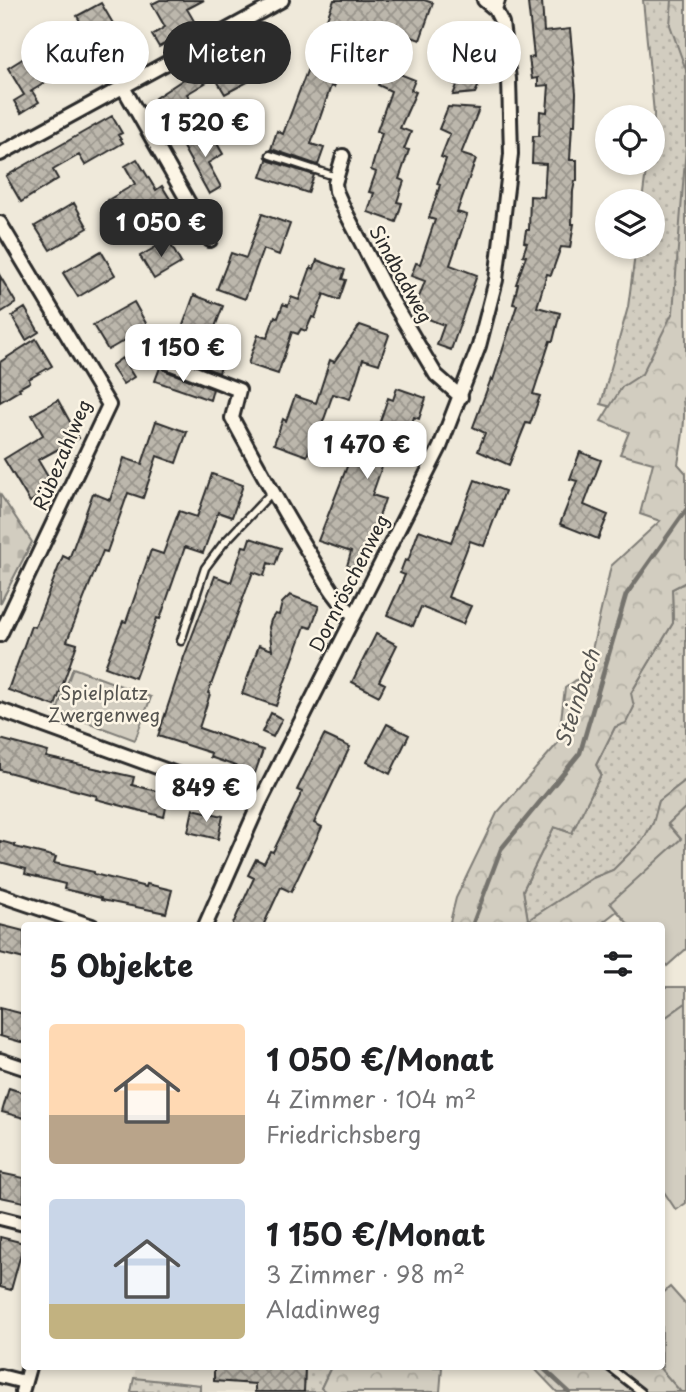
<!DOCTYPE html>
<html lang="de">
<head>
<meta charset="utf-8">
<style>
	:root { --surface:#fff; --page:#f6f6f6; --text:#202124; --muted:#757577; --accent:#2b2b2b }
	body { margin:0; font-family:"Playpen Sans",sans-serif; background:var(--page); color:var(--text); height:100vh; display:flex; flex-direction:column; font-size:26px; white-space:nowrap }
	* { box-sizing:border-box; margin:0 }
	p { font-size:23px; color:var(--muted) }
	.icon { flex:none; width:38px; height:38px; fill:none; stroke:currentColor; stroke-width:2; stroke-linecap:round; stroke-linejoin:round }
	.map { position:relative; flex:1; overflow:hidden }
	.details { position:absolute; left:21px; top:922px; width:644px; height:448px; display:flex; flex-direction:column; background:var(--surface); border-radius:7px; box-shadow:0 4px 10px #0003 }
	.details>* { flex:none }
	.hud { position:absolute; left:21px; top:21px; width:644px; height:63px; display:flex; gap:14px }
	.buttons { position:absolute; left:595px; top:105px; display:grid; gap:14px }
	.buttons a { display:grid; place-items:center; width:70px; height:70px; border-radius:50%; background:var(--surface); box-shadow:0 4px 10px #0003; font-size:35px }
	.price { position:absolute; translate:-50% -60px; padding:0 16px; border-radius:14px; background:#fff; color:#222; font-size:23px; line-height:46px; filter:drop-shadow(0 2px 4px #0008) }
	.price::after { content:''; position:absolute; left:50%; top:42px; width:21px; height:16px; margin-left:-10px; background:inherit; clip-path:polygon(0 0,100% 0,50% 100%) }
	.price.selected { background:var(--accent); color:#fff }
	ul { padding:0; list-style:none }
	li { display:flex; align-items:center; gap:21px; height:175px; padding:0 28px }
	li span { display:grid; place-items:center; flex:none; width:196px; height:140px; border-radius:7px; color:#555 }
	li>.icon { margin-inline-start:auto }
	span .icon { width:84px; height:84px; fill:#fffc; stroke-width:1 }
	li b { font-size:30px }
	h2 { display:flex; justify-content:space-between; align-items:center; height:84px; padding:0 28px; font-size:30px }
	.pill { padding:0 24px; border-radius:32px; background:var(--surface); box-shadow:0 4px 10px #0003; font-size:24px; line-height:63px }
	.pill.selected { background:var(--accent); color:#fff }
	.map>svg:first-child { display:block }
	.built { fill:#e0dacc }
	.grass { fill:url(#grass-dots); stroke:#7e7c76; stroke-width:2 }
	.forest { fill:url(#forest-crowns); stroke:#7e7c76; stroke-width:2 }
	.cemetery { fill:url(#cemetery-stones); stroke:#7e7c76; stroke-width:2 }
	.park { fill:#d2cdc0; stroke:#7e7c76; stroke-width:2 }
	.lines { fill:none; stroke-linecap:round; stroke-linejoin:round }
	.stream { stroke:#75736d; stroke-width:4.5 }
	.building { fill:url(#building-cross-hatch); stroke:#2b2b2b; stroke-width:2 }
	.lane-casing { stroke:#2b2b2b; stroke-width:11 }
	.street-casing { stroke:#2b2b2b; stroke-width:18 }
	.lane { stroke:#fcf5e5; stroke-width:6 }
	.street { stroke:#fcf5e5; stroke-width:12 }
	.labels { text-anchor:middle; stroke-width:5; stroke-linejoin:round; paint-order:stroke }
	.street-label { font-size:19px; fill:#2b2b2b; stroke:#fcf5e5 }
	.park-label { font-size:19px; fill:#555450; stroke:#fcf5e5 }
	.water-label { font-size:21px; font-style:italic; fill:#565552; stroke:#fcf5e5 }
</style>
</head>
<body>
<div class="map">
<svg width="686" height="1392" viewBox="0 0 686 1392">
	<defs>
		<pattern id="grass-dots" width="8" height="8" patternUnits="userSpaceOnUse" patternTransform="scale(1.75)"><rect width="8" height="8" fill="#d2cdc0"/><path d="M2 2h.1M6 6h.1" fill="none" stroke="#b4b0a5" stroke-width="1.8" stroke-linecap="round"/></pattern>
		<pattern id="forest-crowns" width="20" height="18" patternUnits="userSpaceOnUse" patternTransform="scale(1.75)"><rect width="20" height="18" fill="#d2cdc0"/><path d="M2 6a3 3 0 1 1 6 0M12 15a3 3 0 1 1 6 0" fill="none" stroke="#b4b0a5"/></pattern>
		<pattern id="cemetery-stones" width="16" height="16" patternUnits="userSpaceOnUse" patternTransform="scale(1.75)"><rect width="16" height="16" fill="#d2cdc0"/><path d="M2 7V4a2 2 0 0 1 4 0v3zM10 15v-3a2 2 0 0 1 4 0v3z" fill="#b4b0a5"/></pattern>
		<pattern id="building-cross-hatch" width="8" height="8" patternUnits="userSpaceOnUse" patternTransform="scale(1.75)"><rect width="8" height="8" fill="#bcb7ac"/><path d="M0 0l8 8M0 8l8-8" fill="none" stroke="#99958c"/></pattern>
	</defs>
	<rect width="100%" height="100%" fill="#efe9da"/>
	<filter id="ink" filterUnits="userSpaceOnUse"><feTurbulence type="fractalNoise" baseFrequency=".0143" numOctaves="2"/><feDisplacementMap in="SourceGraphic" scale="14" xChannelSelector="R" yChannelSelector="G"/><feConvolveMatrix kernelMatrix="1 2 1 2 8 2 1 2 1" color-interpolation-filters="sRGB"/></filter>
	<g filter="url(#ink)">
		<path class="built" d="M 136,1367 L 331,1367 L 321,1388 L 326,1392 L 131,1392 Z"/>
		<path class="grass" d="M 643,0 L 686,0 L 686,333 L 663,421 L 601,404 L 628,307 L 636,247 L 653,247 L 653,201 L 642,201 L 647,163 L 653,163 L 654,113 Z
			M 686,582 L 686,780 L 659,801 L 653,823 L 643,840 L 613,870 L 593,878 L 528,921 L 523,890 L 554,827 L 571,833 L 601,775 L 596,765 L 615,727 L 626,722 L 631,693 L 673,623 L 672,589 Z
			M 305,1367 L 331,1367 L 321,1388 L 326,1392 L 287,1392 L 304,1387 Z
			M 134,1378 L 200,1385 L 200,1392 L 131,1392 Z"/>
		<path class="forest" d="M 672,0 L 686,0 L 686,70 L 670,25 Z
			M 686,147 L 686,394 L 683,399 C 686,420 682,442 678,464 L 686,473 L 686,582 L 672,589 L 673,623 L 631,693 L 634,707 L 626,723 L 615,727 L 596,765 L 601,774 L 572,833 L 554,827 L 523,890 L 528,920 L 593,878 L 613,870 L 643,840 L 653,823 L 659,801 L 686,780 L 686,807 L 668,824 L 681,839 L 611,903 L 617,911 L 598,926 L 449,926 L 456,898 L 497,813 L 558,743 L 565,688 L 587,672 L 611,566 L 660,521 L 640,514 L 653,463 L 620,454 L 629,432 L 601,421 L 622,387 L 642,374 L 673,312 Z
			M 663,987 L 686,987 L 686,1003 L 662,1020 Z
			M 331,1367 L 442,1367 L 440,1392 L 326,1392 L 321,1388 Z
			M 533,1367 L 659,1367 L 681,1392 L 557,1392 Z"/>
		<path class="cemetery" d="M 0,494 L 32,542 L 0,604 Z"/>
		<path class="park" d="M 73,668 L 151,697 L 135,740 L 57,711 Z
			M 686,807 L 686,949 L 667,966 L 662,960 L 662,926 L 630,926 L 610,903 L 681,839 L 668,824 Z
			M 686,1003 L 686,1203 L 676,1210 L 662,1189 L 662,1020 Z
			M 670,1287 L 686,1305 L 686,1392 L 681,1392 L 659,1367 L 662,1367 L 662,1294 Z"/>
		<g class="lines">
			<path class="stream" d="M 472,926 L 501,849 L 580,753 L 626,595 L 686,510
				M 542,1367 L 569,1392"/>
		</g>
		<path class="building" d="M 160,0 L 204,0 L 187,9 L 197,26 L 159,47 L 152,35 L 165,27 L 152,4 Z
			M 334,0 L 424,0 L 433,3 L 420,40 L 377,25 L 371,44 L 353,38 L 334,87 L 331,86 L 311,144 L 324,148 L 318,165 L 271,149 L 277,131 L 283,134 Z
			M 542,1 L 544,32 L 570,29 L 576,93 L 575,125 L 572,125 L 570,160 L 577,160 L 577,181 L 575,181 L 573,191 L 572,224 L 574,224 L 570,248 L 561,247 L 551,275 L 547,274 L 537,307 L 560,313 L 553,341 L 550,341 L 533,394 L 540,396 L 530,424 L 526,423 L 509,465 L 478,451 L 485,433 L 473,427 L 491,379 L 493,380 L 517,305 L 513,304 L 518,284 L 516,284 L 526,256 L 523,255 L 527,243 L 524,242 L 526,230 L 529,230 L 530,196 L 544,197 L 546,164 L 532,163 L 533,136 L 539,136 L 540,111 L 547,112 L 549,85 L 538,86 L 538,78 L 532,79 L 529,58 L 534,57 L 528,3 Z
			M 101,3 L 114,25 L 86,40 L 79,27 L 82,25 L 77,16 Z
			M 267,32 L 275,46 L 262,53 L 272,69 L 225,94 L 210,69 L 256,42 L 254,40 Z
			M 456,43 L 486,56 L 476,78 L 481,81 L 475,93 L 453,95 L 457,85 L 448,81 L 450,77 L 446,75 L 448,70 L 445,68 Z
			M 45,45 L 61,73 L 30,92 L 32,91 L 39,102 L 21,113 L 14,101 L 24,95 L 8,68 Z
			M 204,66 L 212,79 L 187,94 L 194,106 L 169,121 L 155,98 Z
			M 385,68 L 415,80 L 411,90 L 416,92 L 400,128 L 411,132 L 404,149 L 409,150 L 399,179 L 404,181 L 397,202 L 402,203 L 396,222 L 368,212 L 374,193 L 369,192 L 376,172 L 371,170 L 382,133 L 377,131 L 391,91 L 378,85 Z
			M 448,107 L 479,109 L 461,154 L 476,159 L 457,212 L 467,215 L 450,265 L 477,275 L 451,350 L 437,345 L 444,325 L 413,313 L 425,281 L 411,276 L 416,263 L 420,264 L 435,220 L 429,218 L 440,185 L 437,184 L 446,159 L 441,157 L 450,134 L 439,129 Z
			M 112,116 L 122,133 L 118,135 L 123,143 L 85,165 L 79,155 L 53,170 L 58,179 L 21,202 L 6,176 Z
			M 210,131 L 223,154 L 208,163 L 221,187 L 209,194 L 183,147 Z
			M 137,159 L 156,190 L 162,186 L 170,199 L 159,206 L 157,202 L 121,223 L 108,200 L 135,184 L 125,166 Z
			M 267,160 L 314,175 L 308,193 L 261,177 Z
			M 74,203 L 88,228 L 50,250 L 35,226 Z
			M 262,214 L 290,224 L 279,255 L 263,249 L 245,299 L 217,289 L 231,253 L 246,258 Z
			M 168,240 L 181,263 L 154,279 L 140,256 Z
			M 101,251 L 115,275 L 78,297 L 63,273 Z
			M 317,260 L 345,270 L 342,279 L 346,280 L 339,300 L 324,294 L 315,318 L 312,317 L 306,331 L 301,329 L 298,334 L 292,332 L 278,374 L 248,364 L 258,335 L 267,338 L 275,316 L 278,318 L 283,304 L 288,306 L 291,297 L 299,300 L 311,267 L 314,269 Z
			M 0,276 L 16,303 L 0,313 Z
			M 194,295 L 223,306 L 207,348 L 225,354 L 219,373 L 172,355 L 164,356 L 170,336 L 178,339 Z
			M 134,302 L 148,327 L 108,350 L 93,325 Z
			M 25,308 L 39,332 L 26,340 L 12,316 Z
			M 360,325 L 389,335 L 379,364 L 363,359 L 350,399 L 333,394 L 319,433 L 315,431 L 307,456 L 274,444 L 283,419 L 286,421 L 295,396 L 316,403 L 330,360 L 334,362 Z
			M 36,339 L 52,366 L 29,379 L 30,382 L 19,388 L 20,390 L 0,402 L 0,362 Z
			M 122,358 L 134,377 L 123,384 L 111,366 Z
			M 161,365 L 166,371 L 213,389 L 210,400 L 155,381 Z
			M 397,388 L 426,398 L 419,419 L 414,417 L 410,429 L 397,424 L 372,495 L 385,499 L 361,570 L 347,566 L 351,552 L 318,541 L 362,428 L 376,433 L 388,398 L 393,400 Z
			M 58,400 L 79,438 L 38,460 L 54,487 L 30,502 L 4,459 L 43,435 L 32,415 Z
			M 156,421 L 187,432 L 176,463 L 157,456 L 143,498 L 128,493 L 107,552 L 103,551 L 67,641 L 77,644 L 55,706 L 8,690 L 31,626 L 35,627 L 63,556 L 69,559 L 93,493 L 110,500 L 124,458 L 142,464 Z
			M 580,452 L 601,460 L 584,505 L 608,515 L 598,539 L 560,524 L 577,481 L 570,479 Z
			M 212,474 L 243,485 L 232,517 L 218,512 L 203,553 L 185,547 L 160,619 L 157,618 L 135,678 L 105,667 L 123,621 L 126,622 L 151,550 L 163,554 L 179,511 L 197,517 Z
			M 475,480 L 505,491 L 484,546 L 470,541 L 448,597 L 471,606 L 463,624 L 421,607 L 413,626 L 387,615 L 405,575 L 400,573 L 405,560 L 408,561 L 419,530 L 451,542 Z
			M 250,538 L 281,548 L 275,565 L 268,563 L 264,576 L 253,572 L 208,693 L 210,694 L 199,728 L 263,750 L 255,773 L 210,757 L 211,753 L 158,736 L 184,657 L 215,576 L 231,582 L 243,546 L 247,547 Z
			M 290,595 L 319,606 L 311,628 L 305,626 L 276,706 L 242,694 L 259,645 L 272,650 L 269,627 L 271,620 L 275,614 L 279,615 L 282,603 Z
			M 376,634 L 397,645 L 379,681 L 385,684 L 379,696 L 352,682 Z
			M 271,713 L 282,719 L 273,737 L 262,732 Z
			M 387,724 L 409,735 L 390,774 L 367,762 Z
			M 324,735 L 350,747 L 314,823 L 322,827 L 291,892 L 281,887 L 263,926 L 232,926 L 254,878 L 248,875 L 256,859 L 264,863 L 270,851 L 273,852 L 302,792 L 297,790 Z
			M 0,739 L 48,752 L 46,757 L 134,777 L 132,785 L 169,794 L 164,817 L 96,799 L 97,796 L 0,770 Z
			M 193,809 L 223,816 L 218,839 L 188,832 Z
			M 0,841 L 15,845 L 15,847 L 56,857 L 54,863 L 94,872 L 94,874 L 146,887 L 147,884 L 172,890 L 166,913 L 101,900 L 101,898 L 64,889 L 65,884 L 25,874 L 26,869 L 0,862 Z
			M 0,925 L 24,931 L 24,959 L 0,953 Z
			M 0,1008 L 24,1014 L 24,1043 L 0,1036 Z
			M 9,1088 L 24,1093 L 24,1118 L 2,1112 Z
			M 0,1173 L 24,1178 L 24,1202 L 0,1197 Z
			M 0,1237 L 24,1243 L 11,1290 L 0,1287 Z
			M 214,1367 L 305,1367 L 304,1392 L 255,1392 L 255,1384 L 214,1381 Z"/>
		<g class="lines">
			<defs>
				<path id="lane" d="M 270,155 L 337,177
					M 181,641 L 205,568 L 223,544 L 272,492
					M 609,1367 L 641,1392"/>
				<path id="street" d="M 484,0 L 495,9
					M 123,87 L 210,240
					M 0,154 L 282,0
					M 343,156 L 335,183 L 336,191 L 344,209 L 388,294 L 436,375 L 461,397
					M 0,223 L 109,405 L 0,635
					M 169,363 L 239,390 L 232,418 C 257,464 282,510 310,555 C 323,576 335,600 354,615
					M 0,710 L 259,804
					M 0,895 L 92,926
					M 205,926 L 259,804 L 440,447 L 479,346 L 496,280 L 511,154 L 509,79 L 502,23 L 495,9 L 498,0
					M 0,1060 L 24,1068
					M 0,1218 L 24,1224
					M 0,1376 L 24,1382
					M 22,1392 L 29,1367"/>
			</defs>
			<use href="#lane" class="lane-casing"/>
			<use href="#street" class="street-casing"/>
			<use href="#lane" class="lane"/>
			<use href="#street" class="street"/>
		</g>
	</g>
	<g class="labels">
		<g class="street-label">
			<text transform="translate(401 274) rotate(61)" y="7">Sindbadweg</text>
			<text transform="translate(62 455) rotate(-67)" y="7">Rübezahlweg</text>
			<text transform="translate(349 583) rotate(-63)" y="7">Dornröschenweg</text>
		</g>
		<g class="park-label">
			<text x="104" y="700">Spielplatz<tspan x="104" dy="22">Zwergenweg</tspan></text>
		</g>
		<g class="water-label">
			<text transform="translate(578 698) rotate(-72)" y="7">Steinbach</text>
		</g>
	</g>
</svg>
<div class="buttons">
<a><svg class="icon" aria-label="locate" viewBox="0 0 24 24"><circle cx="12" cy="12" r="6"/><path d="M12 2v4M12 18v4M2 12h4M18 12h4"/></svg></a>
<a><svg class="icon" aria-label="layers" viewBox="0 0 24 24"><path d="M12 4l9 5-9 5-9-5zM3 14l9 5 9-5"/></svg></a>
</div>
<b class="price" style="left:205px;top:159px">1 520 €</b>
<b class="price selected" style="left:161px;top:259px">1 050 €</b>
<b class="price" style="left:183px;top:384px">1 150 €</b>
<b class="price" style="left:367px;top:481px">1 470 €</b>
<b class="price" style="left:206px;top:824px">849 €</b>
<div class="hud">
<a class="pill">Kaufen</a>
<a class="pill selected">Mieten</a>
<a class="pill">Filter</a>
<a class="pill">Neu</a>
</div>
<section class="details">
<h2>5 Objekte<svg class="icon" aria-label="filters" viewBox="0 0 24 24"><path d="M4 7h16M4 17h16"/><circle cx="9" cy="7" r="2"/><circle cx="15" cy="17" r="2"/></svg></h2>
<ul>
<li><span style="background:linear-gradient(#ffd9b3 65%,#b9a48a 0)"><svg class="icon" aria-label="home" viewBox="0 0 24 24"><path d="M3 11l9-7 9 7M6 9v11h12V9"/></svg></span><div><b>1 050 €/Monat</b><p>4 Zimmer · 104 m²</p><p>Friedrichsberg</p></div></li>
<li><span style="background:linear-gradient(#c9d6e8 75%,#c2b280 0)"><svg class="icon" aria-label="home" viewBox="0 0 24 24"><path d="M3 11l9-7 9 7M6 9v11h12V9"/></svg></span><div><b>1 150 €/Monat</b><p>3 Zimmer · 98 m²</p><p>Aladinweg</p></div></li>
</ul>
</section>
</div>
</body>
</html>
